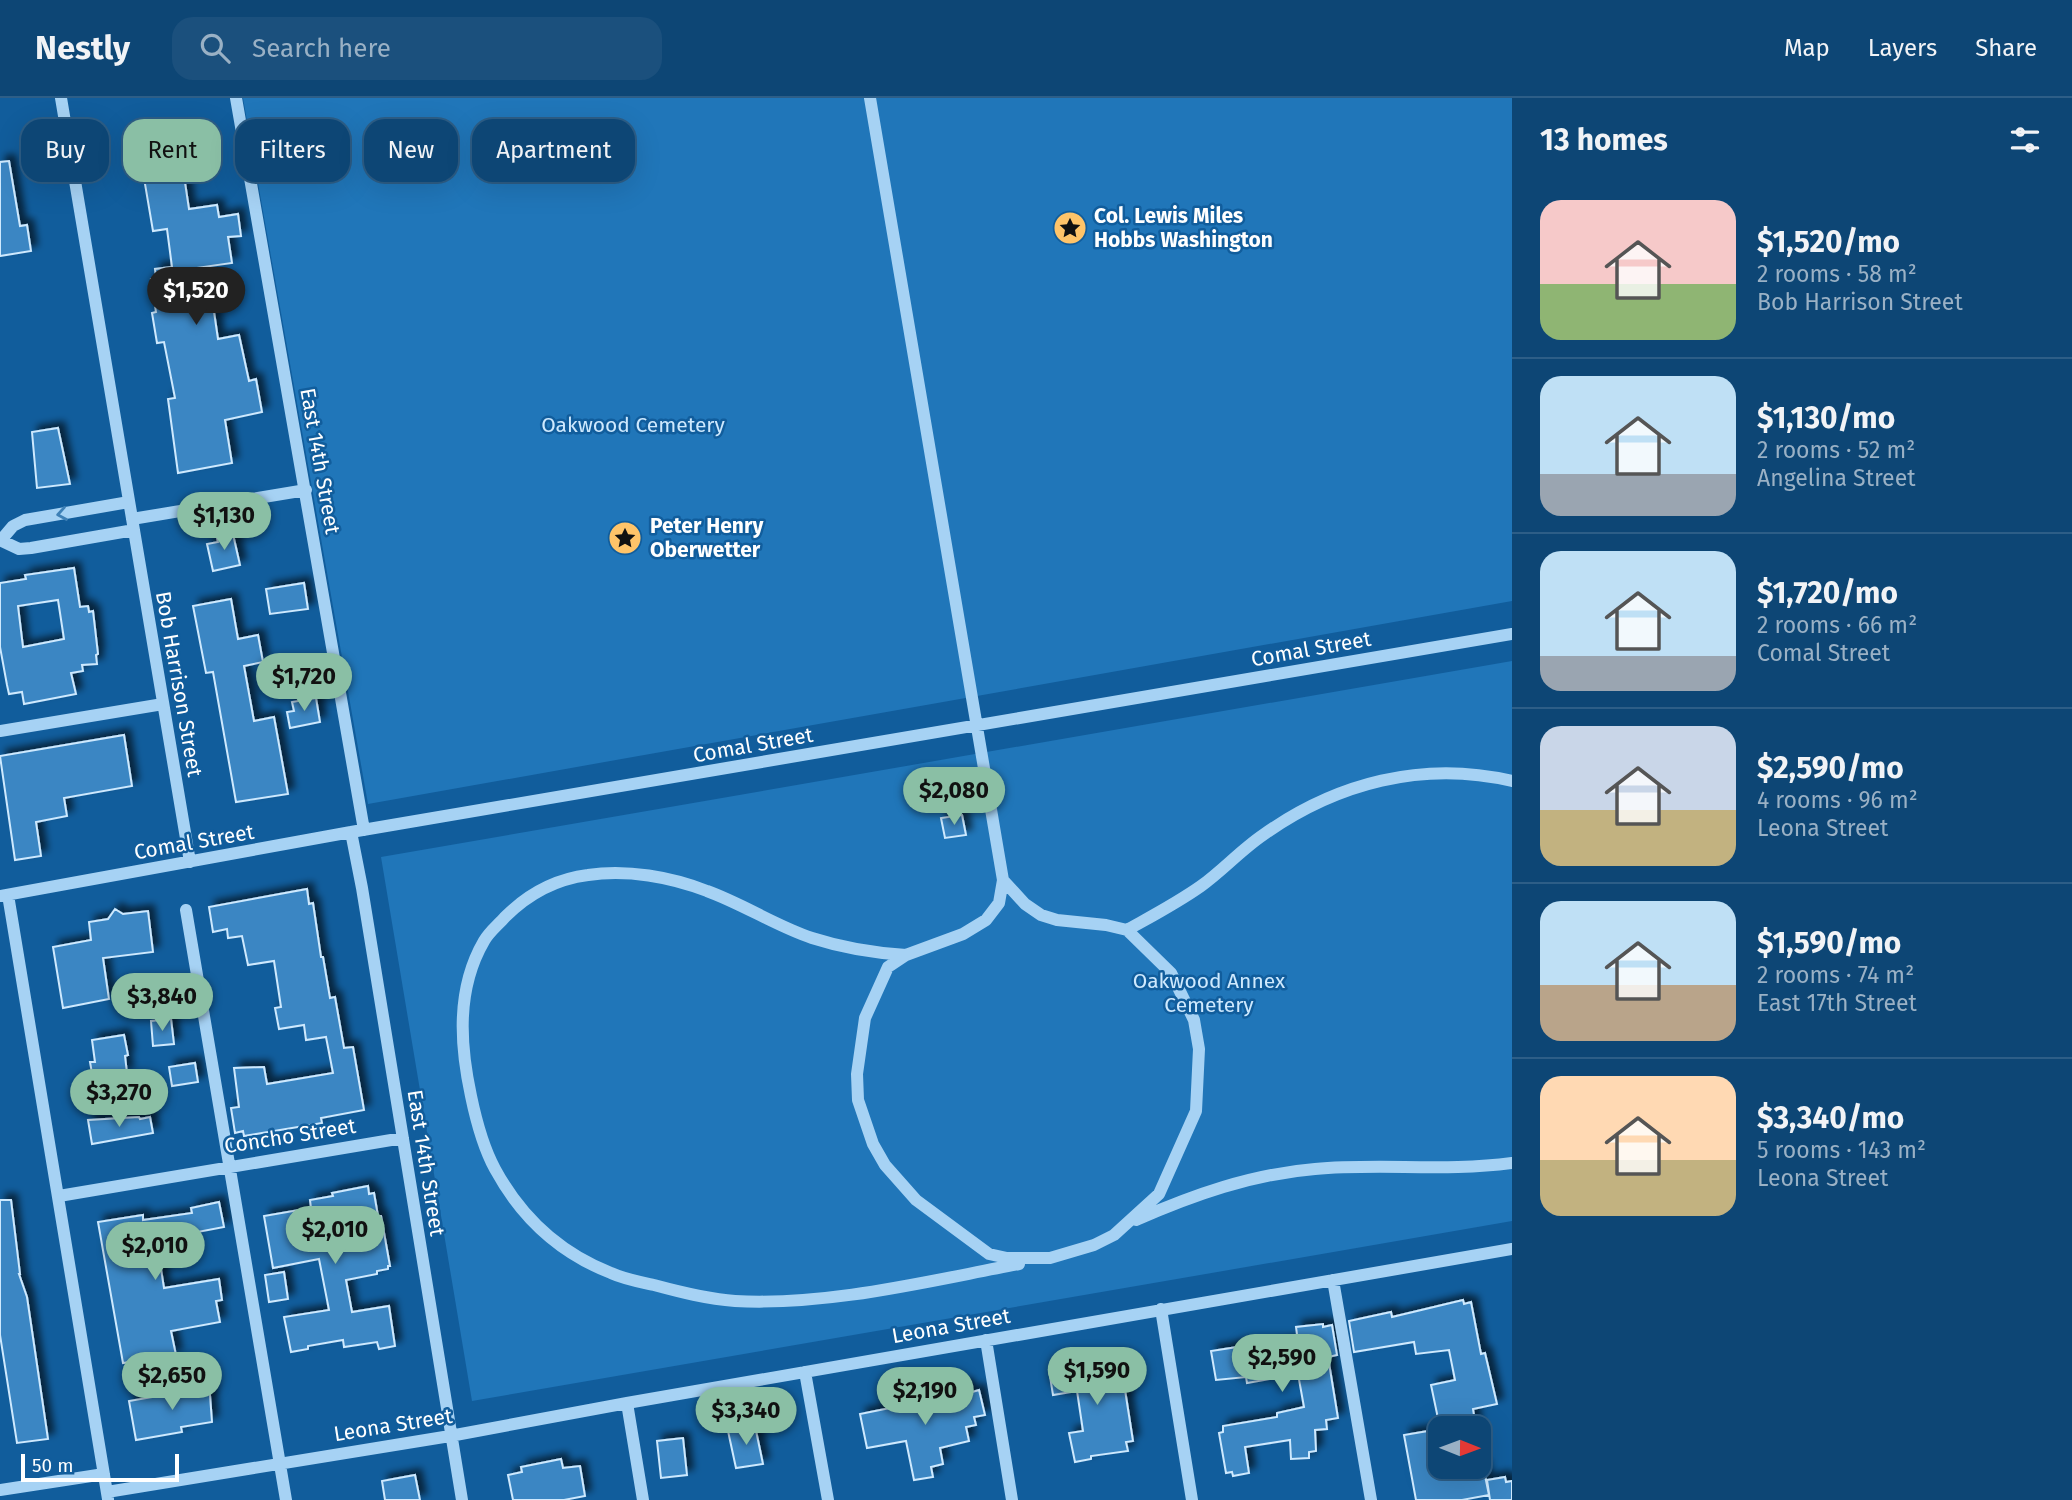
<!DOCTYPE html>
<html lang="en">
<head>
<meta charset="utf-8">
<style>
	:root { --surface:#0d4675; --page:#1b507d; --text:#f1f3f6; --muted:#9ab1c5; --line:#2d5e87; --accent:#8abfa5 }
	body { margin:0; font-family:"Fira Sans",sans-serif; background:var(--page); color:var(--text); height:100vh; display:flex; flex-direction:column; font-size:26px; white-space:nowrap }
	* { box-sizing:border-box; margin:0 }
	p { font-size:23px; color:var(--muted) }
	.icon { flex:none; width:38px; height:38px; fill:none; stroke:currentColor; stroke-width:2; stroke-linecap:round; stroke-linejoin:round }
	.map { position:relative; flex:1; overflow:hidden }
	.side { display:flex; flex-direction:column; background:var(--surface); width:560px }
	.side>* { flex:none }
	.top-card { position:absolute; left:21px; top:21px; width:665px; height:63px; display:flex; gap:14px }
	.needle { width:46px; rotate:91deg }
	.fabs { position:absolute; left:1428px; top:1318px; display:grid; gap:14px }
	.fabs a { display:grid; place-items:center; width:63px; height:63px; border-radius:14px; background:var(--surface); box-shadow:0 7px 28px #0002,0 0 0 2px var(--line); font-size:35px }
	.scale { position:absolute; left:21px; bottom:18px; width:158px; box-sizing:border-box; padding-left:7px; border:4px solid #fff; border-top:0; font-size:19px; line-height:24px; white-space:nowrap; color:#fff; -webkit-text-stroke:5px #115d9c; paint-order:stroke }
	.price { position:absolute; translate:-50% -60px; padding:0 16px; border-radius:24px; background:var(--accent); color:#111; font-size:23px; line-height:46px; filter:drop-shadow(0 2px 4px #0008) }
	.price::after { content:''; position:absolute; left:50%; top:42px; width:21px; height:16px; margin-left:-10px; background:inherit; clip-path:polygon(0 0,100% 0,50% 100%) }
	.price.active { background:#222; color:#fff }
	ul { padding:0; list-style:none }
	li { display:flex; align-items:center; gap:21px; height:175px; padding:0 28px }
	li+li { border-top:2px solid var(--line) }
	li span { display:grid; place-items:center; flex:none; width:196px; height:140px; border-radius:21px; color:#555 }
	li>.icon { margin-inline-start:auto }
	span .icon { width:84px; height:84px; fill:#fffc; stroke-width:1 }
	li b { font-size:30px }
	h2 { display:flex; justify-content:space-between; align-items:center; height:84px; padding:0 28px; font-size:30px }
	.chip { padding:0 24px; border-radius:21px; background:var(--surface); box-shadow:0 7px 28px #0002,0 0 0 2px var(--line); font-size:24px; line-height:63px }
	.chip.active { background:var(--accent); color:#111 }
	header { display:flex; align-items:center; gap:42px; box-sizing:border-box; height:98px; padding:0 35px; background:var(--surface); border-bottom:2px solid var(--line) }
	header strong { font-size:33px }
	nav { display:flex; gap:38px; margin-inline-start:auto; font-size:24px }
	.search { width:490px; height:63px; background:var(--page); display:flex; align-items:center; gap:18px; box-sizing:border-box; padding:0 24px; border-radius:21px; color:var(--muted); font-size:26px }
	main { display:flex; flex:1; min-height:0 }
	.map>svg:first-child { display:block }
	.green { fill:#2076b9 }
	.building { fill:#3a86c3; stroke:#cee9fe; stroke-width:2; fill-rule:evenodd; filter:url(#shadow) }
	.lines { fill:none; stroke-linecap:round; stroke-linejoin:round }
	.minor { stroke:#a6d2f4; stroke-width:12 }
	.oneway { stroke:#3e80b6 }
	.labels { text-anchor:middle; stroke-width:5; stroke-linejoin:round; paint-order:stroke }
	.poi-label { font-size:21px; font-weight:bold; fill:#fff; stroke:#115d9c; text-anchor:start }
	.park-label { font-size:21px; fill:#cee9fe; stroke:#115d9c }
	.street-label { font-size:21px; fill:#fff; stroke:#115d9c }
</style>
</head>
<body>
<header>
<strong>Nestly</strong>
<div class="search"><svg class="icon" aria-label="search" viewBox="0 0 24 24"><circle cx="10" cy="10" r="6"/><path d="M15 15l6 6"/></svg>Search here</div>
<nav><a>Map</a><a>Layers</a><a>Share</a></nav>
</header>
<main>
<div class="map">
<svg width="1512" height="1402" viewBox="0 0 1512 1402">
	<defs>
		<filter id="shadow"><feDropShadow dx="6" dy="-6" stdDeviation="3.5" flood-color="#0009"/></filter>
	</defs>
	<rect width="100%" height="100%" fill="#115d9c"/>
	<path class="green" d="M 243,0 L 1512,0 L 1512,503 L 368,706 Z
		M 1512,563 L 1512,1123 L 472,1303 L 381,759 Z"/>
	<path class="building" d="M 9,63 L 20,128 L 27,127 L 31,153 L 0,158 L 0,64 Z
		M 161,69 L 161,74 L 183,71 L 189,111 L 217,107 L 219,119 L 238,116 L 241,138 L 228,139 L 232,165 L 196,170 L 201,206 L 208,205 L 209,208 L 213,207 L 218,241 L 239,237 L 249,283 L 256,281 L 262,314 L 225,322 L 232,365 L 178,375 L 168,301 L 175,300 L 164,244 L 157,245 L 152,215 L 156,214 L 151,181 L 156,180 L 155,171 L 172,169 L 167,131 L 153,133 L 145,86 L 144,71 Z
		M 58,330 L 70,386 L 37,390 L 32,334 Z
		M 232,432 L 240,467 L 213,473 L 207,446 L 218,444 L 216,436 Z
		M 74,470 L 80,509 L 88,508 L 89,514 L 93,513 L 98,556 L 96,557 L 97,566 L 82,567 L 83,573 L 71,575 L 76,596 L 24,606 L 22,594 L 9,596 L 7,587 L 0,549 L 0,485 L 26,481 L 25,477 ZM 58,502 L 64,541 L 23,549 L 18,508 Z
		M 304,485 L 308,511 L 270,516 L 266,491 Z
		M 231,501 L 238,541 L 258,537 L 263,564 L 244,568 L 254,623 L 274,619 L 288,696 L 236,704 L 213,574 L 206,575 L 193,508 Z
		M 316,600 L 320,624 L 290,630 L 287,614 L 294,613 L 292,604 Z
		M 124,637 L 132,688 L 64,700 L 67,718 L 36,724 L 41,758 L 15,762 L 0,658 Z
		M 962,717 L 966,737 L 945,740 L 941,720 Z
		M 307,791 L 309,806 L 313,805 L 321,859 L 323,859 L 330,900 L 335,899 L 344,950 L 353,949 L 364,1012 L 321,1020 L 322,1025 L 244,1038 L 243,1033 L 235,1035 L 231,1010 L 239,1009 L 234,970 L 264,969 L 267,986 L 333,975 L 326,939 L 306,942 L 304,927 L 279,931 L 275,910 L 281,909 L 274,863 L 248,867 L 242,838 L 228,840 L 227,831 L 213,834 L 209,809 Z
		M 115,811 L 123,816 L 148,813 L 153,854 L 103,860 L 109,901 L 63,910 L 53,849 L 91,842 L 89,824 L 108,821 Z
		M 171,921 L 174,946 L 153,948 L 151,923 Z
		M 124,937 L 128,957 L 125,958 L 127,975 L 93,981 L 90,964 L 95,964 L 92,942 Z
		M 195,965 L 198,984 L 172,988 L 169,969 Z
		M 139,1019 L 140,1021 L 150,1019 L 153,1035 L 92,1046 L 88,1022 Z
		M 368,1088 L 369,1096 L 374,1095 L 378,1118 L 381,1118 L 390,1168 L 388,1168 L 388,1171 L 377,1173 L 377,1176 L 346,1182 L 352,1214 L 389,1208 L 395,1248 L 379,1251 L 377,1244 L 344,1249 L 343,1242 L 308,1248 L 308,1251 L 291,1254 L 284,1219 L 329,1212 L 319,1161 L 273,1170 L 264,1118 L 311,1110 L 310,1102 L 333,1098 L 332,1095 Z
		M 0,1102 L 11,1102 L 20,1176 L 19,1176 L 27,1199 L 48,1341 L 17,1345 L 0,1237 Z
		M 219,1104 L 224,1129 L 171,1139 L 171,1143 L 157,1146 L 164,1190 L 219,1181 L 222,1202 L 216,1203 L 220,1224 L 171,1233 L 176,1257 L 123,1265 L 98,1124 L 143,1117 L 143,1122 L 192,1115 L 191,1110 Z
		M 284,1174 L 288,1201 L 269,1204 L 265,1177 Z
		M 1463,1202 L 1464,1206 L 1471,1204 L 1481,1256 L 1485,1255 L 1497,1306 L 1473,1311 L 1476,1330 L 1440,1330 L 1431,1287 L 1455,1282 L 1449,1252 L 1416,1256 L 1414,1244 L 1354,1254 L 1349,1223 L 1391,1214 L 1392,1219 Z
		M 1323,1226 L 1323,1229 L 1332,1227 L 1337,1257 L 1328,1259 L 1338,1320 L 1326,1322 L 1327,1331 L 1315,1332 L 1316,1353 L 1309,1354 L 1309,1360 L 1291,1361 L 1290,1342 L 1245,1349 L 1249,1375 L 1233,1378 L 1232,1374 L 1226,1375 L 1219,1335 L 1223,1334 L 1223,1328 L 1277,1319 L 1277,1315 L 1304,1309 L 1298,1276 L 1247,1285 L 1246,1279 L 1216,1282 L 1211,1253 L 1244,1248 L 1244,1254 L 1298,1244 L 1296,1229 Z
		M 1120,1260 L 1133,1343 L 1126,1344 L 1128,1353 L 1091,1358 L 1091,1361 L 1075,1364 L 1069,1335 L 1083,1333 L 1077,1293 L 1053,1297 L 1049,1272 Z
		M 209,1284 L 212,1324 L 181,1329 L 182,1334 L 136,1342 L 129,1303 L 182,1294 L 181,1289 Z
		M 967,1287 L 969,1295 L 979,1292 L 985,1317 L 974,1319 L 976,1327 L 966,1329 L 969,1343 L 940,1350 L 943,1366 L 931,1369 L 933,1379 L 914,1382 L 906,1343 L 867,1350 L 860,1316 L 940,1300 L 939,1298 L 948,1296 L 947,1292 Z
		M 755,1328 L 763,1366 L 736,1370 L 728,1333 Z
		M 1440,1331 L 1440,1368 L 1483,1368 L 1489,1397 L 1462,1402 L 1416,1402 L 1404,1337 Z
		M 683,1340 L 687,1377 L 661,1380 L 657,1343 Z
		M 561,1361 L 563,1370 L 580,1368 L 585,1398 L 564,1402 L 513,1402 L 508,1377 L 522,1374 L 521,1369 Z
		M 415,1377 L 420,1402 L 385,1402 L 382,1383 Z
		M 1505,1379 L 1506,1384 L 1512,1383 L 1512,1402 L 1490,1402 L 1487,1382 Z"/>
	<g class="lines">
		<path class="minor" d="M 61,0 L 190,764
			M 236,0 L 364,732
			M 870,0 L 1003,782 L 999,805 L 986,822 L 963,836 L 906,857 L 888,869 L 865,920 L 857,976 L 858,1002 L 873,1046 L 885,1067 L 916,1102 L 989,1156 L 1007,1160 L 1050,1160 L 1094,1147 L 1114,1137 L 1159,1096 L 1196,1013 L 1199,951 L 1194,922 L 1171,875 L 1127,832 L 1106,827 L 1057,822 L 1041,817 L 1025,806 L 1003,782
			M 132,421 L 306,392
			M 0,442 L 19,451 L 31,450 L 134,432
			M 1,442 L 13,428 L 25,422 L 129,404
			M 0,633 L 163,606
			M 351,734 L 362,790 L 462,1402
			M 8,797 L 108,1401
			M 0,798 L 351,734 L 1512,536
			M 186,812 L 286,1402
			M 1127,832 C 1152,818 1177,805 1201,788 C 1222,773 1241,752 1263,737 C 1336,685 1423,662 1512,683
			M 906,857 C 874,855 843,850 812,840 C 776,828 743,806 707,793 C 671,779 627,771 588,777 C 556,781 528,796 505,819 C 498,827 489,834 484,843 C 456,891 460,947 471,998 C 476,1022 483,1049 495,1071 C 521,1119 560,1155 611,1175 C 624,1181 640,1184 654,1187 C 680,1194 707,1201 735,1203 C 829,1208 928,1183 1019,1166
			M 59,1098 L 403,1040
			M 1136,1122 C 1193,1097 1252,1076 1315,1071 C 1380,1065 1446,1074 1512,1065
			M 1333,1182 L 1371,1402
			M 1161,1211 L 1192,1402
			M 986,1242 L 1012,1402
			M 805,1274 L 828,1402
			M 627,1305 L 643,1402
			M 0,1392 L 104,1376
			M 107,1394 L 450,1338 L 627,1305 L 1512,1151"/>
	</g>
	<defs><path id="oneway-chevron" d="M-2-3.5L2.5 0L-2 3.5" fill="none" stroke-width="1.6" stroke-linecap="round" stroke-linejoin="round" transform="scale(1.75)"/></defs>
	<use class="oneway" href="#oneway-chevron" transform="translate(62 416) rotate(170)"/>
	<defs>
		<symbol id="sight-disc" viewBox="-11 -11 22 22"><circle r="9.5" fill="#ffc469" stroke="#115d9c"/><path d="M0-6L1.8-2.2L6-1.7L2.9 1.2L3.7 5.4L0 3.3L-3.7 5.4L-2.9 1.2L-6-1.7L-1.8-2.2Z" fill="#111"/></symbol>
	</defs>
	<g fill-rule="evenodd">
		<use href="#sight-disc" x="1051" y="111" width="38" height="38"/>
		<use href="#sight-disc" x="606" y="421" width="38" height="38"/>
	</g>
	<g class="labels">
		<g class="poi-label">
			<text x="1094" y="125">Col. Lewis Miles<tspan x="1094" dy="24">Hobbs Washington</tspan></text>
			<text x="650" y="435">Peter Henry<tspan x="650" dy="24">Oberwetter</tspan></text>
		</g>
		<g class="park-label">
			<text x="633" y="334">Oakwood Cemetery</text>
			<text x="1209" y="890">Oakwood Annex<tspan x="1209" dy="24">Cemetery</tspan></text>
		</g>
		<g class="street-label">
			<text transform="translate(320 363) rotate(80)" y="7">East 14th Street</text>
			<text transform="translate(1311 551) rotate(-10)" y="7">Comal Street</text>
			<text transform="translate(179 586) rotate(80)" y="7">Bob Harrison Street</text>
			<text transform="translate(753 647) rotate(-10)" y="7">Comal Street</text>
			<text transform="translate(194 744) rotate(-10)" y="7">Comal Street</text>
			<text transform="translate(290 1038) rotate(-9)" y="7">Concho Street</text>
			<text transform="translate(426 1065) rotate(81)" y="7">East 14th Street</text>
			<text transform="translate(951 1228) rotate(-10)" y="7">Leona Street</text>
			<text transform="translate(393 1327) rotate(-9)" y="7">Leona Street</text>
		</g>
	</g>
</svg>
<div class="fabs">
<a><svg class="needle" viewBox="-14 -14 28 28"><path d="M0-13l5 13h-10z" fill="#e53935"/><path d="M0 13l5-13h-10z" fill="#9ab1c5"/></svg></a>
</div>
<div class="scale">50 m</div>
<b class="price active" style="left:196px;top:229px">$1,520</b>
<b class="price" style="left:224px;top:454px">$1,130</b>
<b class="price" style="left:304px;top:615px">$1,720</b>
<b class="price" style="left:954px;top:729px">$2,080</b>
<b class="price" style="left:162px;top:935px">$3,840</b>
<b class="price" style="left:119px;top:1031px">$3,270</b>
<b class="price" style="left:335px;top:1168px">$2,010</b>
<b class="price" style="left:155px;top:1184px">$2,010</b>
<b class="price" style="left:1282px;top:1296px">$2,590</b>
<b class="price" style="left:1097px;top:1309px">$1,590</b>
<b class="price" style="left:172px;top:1314px">$2,650</b>
<b class="price" style="left:925px;top:1329px">$2,190</b>
<b class="price" style="left:746px;top:1349px">$3,340</b>
<div class="top-card">
<a class="chip">Buy</a>
<a class="chip active">Rent</a>
<a class="chip">Filters</a>
<a class="chip">New</a>
<a class="chip">Apartment</a>
</div>
</div>
<section class="side">
<h2>13 homes<svg class="icon" aria-label="filters" viewBox="0 0 24 24"><path d="M4 7h16M4 17h16"/><circle cx="9" cy="7" r="2"/><circle cx="15" cy="17" r="2"/></svg></h2>
<ul>
<li><span style="background:linear-gradient(#f6c9c9 60%,#8fb573 0)"><svg class="icon" aria-label="home" viewBox="0 0 24 24"><path d="M3 11l9-7 9 7M6 9v11h12V9"/></svg></span><div><b>$1,520/mo</b><p>2 rooms · 58 m²</p><p>Bob Harrison Street</p></div></li>
<li><span style="background:linear-gradient(#bfe0f5 70%,#9aa5b1 0)"><svg class="icon" aria-label="home" viewBox="0 0 24 24"><path d="M3 11l9-7 9 7M6 9v11h12V9"/></svg></span><div><b>$1,130/mo</b><p>2 rooms · 52 m²</p><p>Angelina Street</p></div></li>
<li><span style="background:linear-gradient(#bfe0f5 75%,#9aa5b1 0)"><svg class="icon" aria-label="home" viewBox="0 0 24 24"><path d="M3 11l9-7 9 7M6 9v11h12V9"/></svg></span><div><b>$1,720/mo</b><p>2 rooms · 66 m²</p><p>Comal Street</p></div></li>
<li><span style="background:linear-gradient(#c9d6e8 60%,#c2b280 0)"><svg class="icon" aria-label="home" viewBox="0 0 24 24"><path d="M3 11l9-7 9 7M6 9v11h12V9"/></svg></span><div><b>$2,590/mo</b><p>4 rooms · 96 m²</p><p>Leona Street</p></div></li>
<li><span style="background:linear-gradient(#bfe0f5 60%,#b9a48a 0)"><svg class="icon" aria-label="home" viewBox="0 0 24 24"><path d="M3 11l9-7 9 7M6 9v11h12V9"/></svg></span><div><b>$1,590/mo</b><p>2 rooms · 74 m²</p><p>East 17th Street</p></div></li>
<li><span style="background:linear-gradient(#ffd9b3 60%,#c2b280 0)"><svg class="icon" aria-label="home" viewBox="0 0 24 24"><path d="M3 11l9-7 9 7M6 9v11h12V9"/></svg></span><div><b>$3,340/mo</b><p>5 rooms · 143 m²</p><p>Leona Street</p></div></li>
</ul>
</section>
</main>
</body>
</html>
